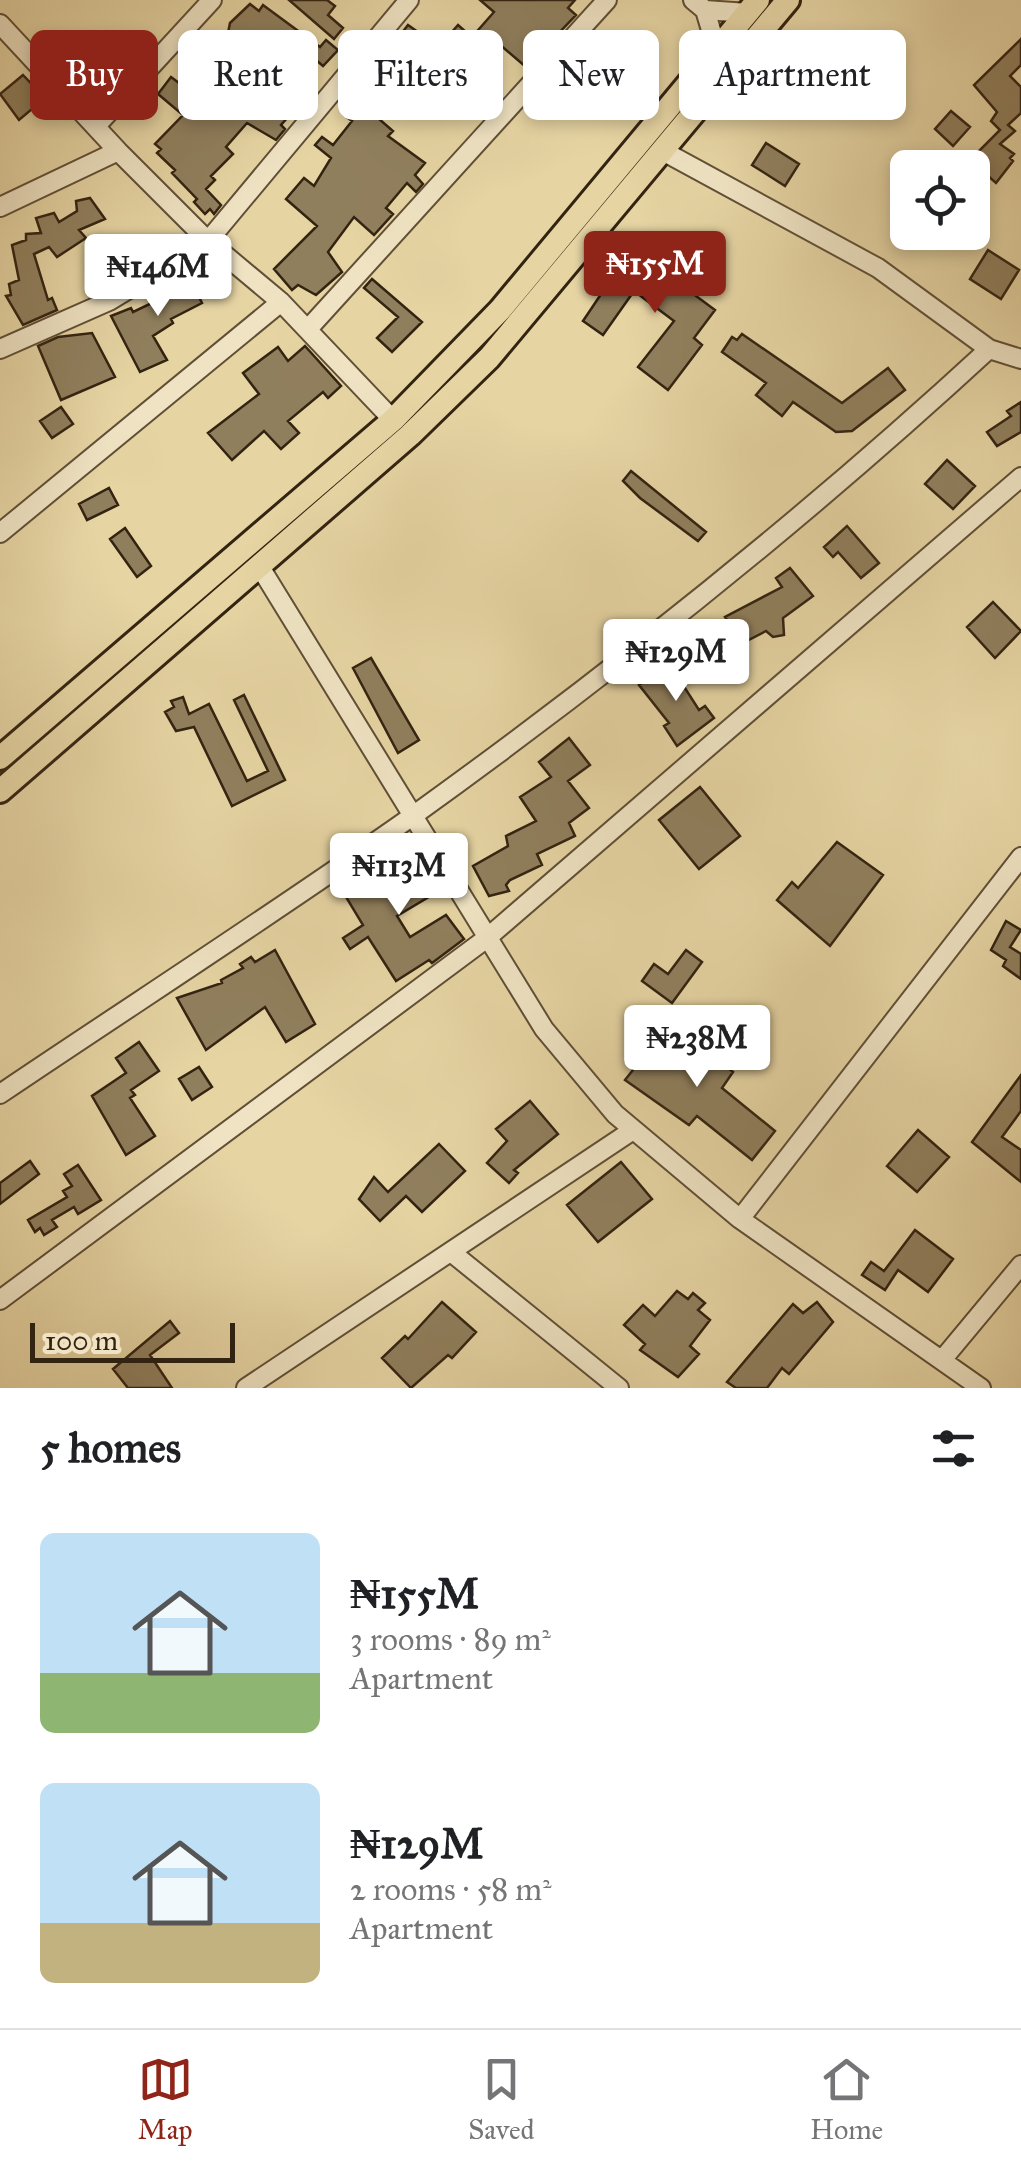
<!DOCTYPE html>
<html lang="en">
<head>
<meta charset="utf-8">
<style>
	:root { --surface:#fff; --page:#f2f2f2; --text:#202124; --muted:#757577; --line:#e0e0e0; --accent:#8f2418 }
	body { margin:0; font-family:"IM FELL Great Primer",serif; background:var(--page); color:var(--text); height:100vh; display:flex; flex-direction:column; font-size:38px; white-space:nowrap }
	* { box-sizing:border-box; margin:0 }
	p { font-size:32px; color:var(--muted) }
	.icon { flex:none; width:55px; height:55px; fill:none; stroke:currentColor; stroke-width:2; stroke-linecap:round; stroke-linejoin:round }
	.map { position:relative; height:1388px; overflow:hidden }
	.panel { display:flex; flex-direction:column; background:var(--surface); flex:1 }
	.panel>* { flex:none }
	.hud { position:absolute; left:30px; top:30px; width:962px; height:90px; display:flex; gap:20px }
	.fabs { position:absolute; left:890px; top:150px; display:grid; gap:20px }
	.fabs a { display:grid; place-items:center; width:100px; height:100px; border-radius:15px; background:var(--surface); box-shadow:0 5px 15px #0003; font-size:50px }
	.scale { position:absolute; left:30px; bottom:25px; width:205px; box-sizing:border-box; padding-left:10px; border:5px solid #332311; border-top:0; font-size:28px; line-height:35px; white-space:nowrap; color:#332311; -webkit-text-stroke:8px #efe3c3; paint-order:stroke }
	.price { position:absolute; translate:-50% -85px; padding:0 22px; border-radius:10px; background:#fff; color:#222; font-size:32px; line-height:65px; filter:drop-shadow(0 2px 5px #0008) }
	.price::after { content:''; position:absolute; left:50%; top:60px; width:30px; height:22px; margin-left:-15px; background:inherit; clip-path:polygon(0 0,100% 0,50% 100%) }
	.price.selected { background:var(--accent); color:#fff }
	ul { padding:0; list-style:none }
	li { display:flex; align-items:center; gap:30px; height:250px; padding:0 40px }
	li span { display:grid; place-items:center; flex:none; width:280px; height:200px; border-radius:15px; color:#555 }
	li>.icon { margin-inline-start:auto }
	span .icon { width:120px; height:120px; fill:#fffc; stroke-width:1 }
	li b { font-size:42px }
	h2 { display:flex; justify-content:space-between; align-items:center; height:120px; padding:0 40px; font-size:42px }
	.tag { padding:0 35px; border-radius:15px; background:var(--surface); box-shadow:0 5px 15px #0003; font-size:35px; line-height:90px }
	.tag.selected { background:var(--accent); color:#fff }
	.tabs { display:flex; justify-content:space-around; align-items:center; height:140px; border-top:2px solid var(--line); background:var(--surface); font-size:28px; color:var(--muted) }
	.tabs a { display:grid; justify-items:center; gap:5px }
	.tabs .selected { color:var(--accent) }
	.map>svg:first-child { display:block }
	.building { fill:#907f5d; stroke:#332311; stroke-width:2.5 }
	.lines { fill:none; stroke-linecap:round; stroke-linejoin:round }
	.minor-casing { stroke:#604f36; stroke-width:22 }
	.major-casing { stroke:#332311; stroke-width:28 }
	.minor { stroke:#efe3c3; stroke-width:18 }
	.major { stroke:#e6d4a3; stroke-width:22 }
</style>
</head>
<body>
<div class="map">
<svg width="1021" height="1388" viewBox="0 0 1021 1388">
	<rect width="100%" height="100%" fill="#e6d4a3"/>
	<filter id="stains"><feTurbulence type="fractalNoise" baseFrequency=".002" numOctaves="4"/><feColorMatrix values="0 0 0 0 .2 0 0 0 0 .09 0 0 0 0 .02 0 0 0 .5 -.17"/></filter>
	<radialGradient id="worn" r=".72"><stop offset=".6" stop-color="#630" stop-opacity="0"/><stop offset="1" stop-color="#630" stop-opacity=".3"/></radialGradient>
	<path class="building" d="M 289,0 L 327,0 L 335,6 L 328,15 L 343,28 L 334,39 Z
		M 480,0 L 575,0 L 568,8 L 576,15 L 526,67 L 498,43 L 491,52 L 473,36 L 494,12 Z
		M 250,4 L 259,11 L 263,5 L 320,47 L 326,40 L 338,50 L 323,66 L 309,54 L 286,82 L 305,98 L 281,125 L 285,129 L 276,140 L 247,123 L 226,147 L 233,154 L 211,176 L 215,180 L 206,189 L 221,205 L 214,214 L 210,209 L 205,214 L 194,202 L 197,199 L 172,173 L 175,170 L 157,153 L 161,149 L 155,144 L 183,115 L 158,94 L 171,77 L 187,89 L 194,82 L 231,111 L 272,67 L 228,33 L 230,23 Z
		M 408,25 L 435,44 L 414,72 L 429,84 L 412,106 L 388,87 L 394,80 L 388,76 L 401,60 L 388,51 Z
		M 458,25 L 474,39 L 455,61 L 439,47 Z
		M 1021,39 L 1021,65 L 1010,76 L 1021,87 L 1021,113 L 1008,125 L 1015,131 L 1000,144 L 1014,154 L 1010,158 L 1013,161 L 996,183 L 970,160 L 1000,130 L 991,121 L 997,112 L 974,85 Z
		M 23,75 L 45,98 L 19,120 L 0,94 Z
		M 356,99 L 393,131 L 388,136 L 425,163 L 415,175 L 423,184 L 416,192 L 407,183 L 386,208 L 393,214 L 374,235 L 354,217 L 328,252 L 342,272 L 316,295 L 298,285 L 292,290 L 274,269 L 317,226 L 286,199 L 304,178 L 314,186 L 331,158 L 315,145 L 322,137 L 333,145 L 352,121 L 344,115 Z
		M 951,111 L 970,127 L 953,146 L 935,129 Z
		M 766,143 L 799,164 L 785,186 L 752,165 Z
		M 90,198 L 105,219 L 79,230 L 86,238 L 57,257 L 49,247 L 34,254 L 48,300 L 52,298 L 57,310 L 23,325 L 6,296 L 11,295 L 9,284 L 19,280 L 12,245 L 26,240 L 26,234 L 41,233 L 36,218 L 54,213 L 59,222 L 77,211 L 76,201 Z
		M 988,250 L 1019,270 L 1001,299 L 970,279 Z
		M 628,254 L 646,267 L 650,262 L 715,310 L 694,338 L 702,345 L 668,390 L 638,367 L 674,321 L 634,291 L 603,335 L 583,321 Z
		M 197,262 L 203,270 L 211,266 L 214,272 L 194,287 L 202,303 L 171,319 L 173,323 L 153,336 L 167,360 L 140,372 L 111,316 L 131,308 L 133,312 L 173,293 L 170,287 L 189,278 L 184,270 Z
		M 372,279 L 422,322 L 392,352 L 377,338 L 398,317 L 364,288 Z
		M 92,333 L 115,377 L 61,400 L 38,346 L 58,337 Z
		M 742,334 L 842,403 L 888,368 L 905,390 L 852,431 L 836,432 L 793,402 L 782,416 L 756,395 L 766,383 L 722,352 L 732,337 L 737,340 Z
		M 305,346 L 341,386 L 328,398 L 323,392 L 288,421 L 299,433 L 281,449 L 264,431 L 232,460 L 208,433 L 259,394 L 243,373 L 278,347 L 288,361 Z
		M 1021,402 L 1021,432 L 997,446 L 987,432 L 1011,416 L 1007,411 Z
		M 61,407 L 73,424 L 52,438 L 40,421 Z
		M 947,460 L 975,486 L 953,509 L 925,484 Z
		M 631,471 L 706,532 L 698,541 L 640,498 L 623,481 Z
		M 109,488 L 118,505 L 87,520 L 79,504 Z
		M 847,526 L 879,563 L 861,578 L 838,552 L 833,557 L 824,547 Z
		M 125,528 L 151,566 L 137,577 L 110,539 Z
		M 790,568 L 813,596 L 783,618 L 784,635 L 773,637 L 766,631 L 743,643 L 725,617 L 782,587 L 776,578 Z
		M 993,602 L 1021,631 L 995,658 L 967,627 Z
		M 371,658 L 419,740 L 398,753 L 353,668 Z
		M 674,662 L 686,679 L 681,682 L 699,710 L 705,706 L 714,718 L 677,746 L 664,726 L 669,723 L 639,685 Z
		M 244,695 L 285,780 L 232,806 L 194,727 L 176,731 L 165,712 L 174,707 L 171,701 L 183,697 L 189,714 L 209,704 L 247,781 L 268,771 L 234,700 Z
		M 569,738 L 590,765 L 568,781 L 589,808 L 569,823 L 575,836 L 537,854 L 542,865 L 510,880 L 506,885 L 509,891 L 489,896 L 473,866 L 508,846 L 506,836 L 536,821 L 520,797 L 551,777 L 539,762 Z
		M 700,787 L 740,836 L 699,869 L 659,820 Z
		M 837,842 L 883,875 L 830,946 L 777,900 L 792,882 L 798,888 Z
		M 389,853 L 395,863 L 410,854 L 432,895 L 397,916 L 410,937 L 446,915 L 464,939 L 432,963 L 429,960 L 396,981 L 368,937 L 350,949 L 343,938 L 363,925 L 346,897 L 380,876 L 372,864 Z
		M 1006,921 L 1021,930 L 1010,947 L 1021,954 L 1021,979 L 1003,966 L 1006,960 L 991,950 Z
		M 275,950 L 315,1024 L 286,1042 L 265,1007 L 206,1050 L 177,998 L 222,983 L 221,980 L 243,968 L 240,964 L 251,957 L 255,962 Z
		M 686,950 L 702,962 L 672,1003 L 642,981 L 654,964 L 668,974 Z
		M 672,1021 L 733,1072 L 722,1088 L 775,1131 L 752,1160 L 697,1116 L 689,1125 L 625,1080 Z
		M 139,1042 L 159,1071 L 131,1090 L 135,1095 L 130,1098 L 155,1136 L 126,1155 L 92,1096 L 126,1073 L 116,1058 Z
		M 199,1067 L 212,1087 L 192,1100 L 179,1079 Z
		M 1021,1075 L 1021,1111 L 1002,1137 L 1021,1150 L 1021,1182 L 972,1142 Z
		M 530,1101 L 558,1134 L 514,1170 L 518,1173 L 509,1183 L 487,1163 L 507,1141 L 496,1129 Z
		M 918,1130 L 949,1157 L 917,1192 L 887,1166 Z
		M 439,1144 L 465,1171 L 422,1212 L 406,1196 L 380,1221 L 359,1199 L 374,1177 L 388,1192 Z
		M 30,1161 L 39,1174 L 0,1204 L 0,1183 Z
		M 621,1162 L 652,1199 L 598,1242 L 567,1205 Z
		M 78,1165 L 101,1200 L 78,1214 L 74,1207 L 52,1220 L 57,1227 L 44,1235 L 40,1228 L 35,1232 L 28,1220 L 67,1197 L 63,1191 L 72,1186 L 64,1174 Z
		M 915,1230 L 953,1259 L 928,1292 L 898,1270 L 885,1290 L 862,1275 L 871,1262 L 884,1271 Z
		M 677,1291 L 688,1299 L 693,1293 L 705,1303 L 698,1310 L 710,1320 L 690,1346 L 699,1354 L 678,1377 L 640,1350 L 645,1344 L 624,1325 L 643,1305 L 655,1316 Z
		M 442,1302 L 476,1332 L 452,1358 L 448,1355 L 411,1388 L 382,1358 L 405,1336 L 408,1339 Z
		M 817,1302 L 833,1322 L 789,1374 L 782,1368 L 767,1388 L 736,1388 L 727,1382 L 793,1304 L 803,1313 Z
		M 170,1321 L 179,1333 L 150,1355 L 172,1388 L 128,1388 L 113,1369 Z"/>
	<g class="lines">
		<defs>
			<path id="minor" d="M 693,0 L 705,10 L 717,50
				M 705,10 L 748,13
				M 0,24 L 118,151 L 208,241 L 281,302 L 393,420
				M 97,125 L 212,0
				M 661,150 L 878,268 L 989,349 L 1021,359
				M 0,207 L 118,151
				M 308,329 L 607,0
				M 0,349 L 109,301 L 208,241 L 409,0
				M 0,533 L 281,302
				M 260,567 L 544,1029 L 615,1114 L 740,1219 L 981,1388
				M 0,1094 C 138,1001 278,911 414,815 C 614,671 808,516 989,349
				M 740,1219 L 1021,857
				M 451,1252 L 619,1388
				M 0,1300 L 487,938 L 1021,477
				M 942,1360 L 1021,1265
				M 246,1388 L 633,1130"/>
			<path id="major" d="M 0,758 L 393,420 L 500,310 L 758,0
				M 0,791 L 410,435 L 489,358 L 788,0"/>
		</defs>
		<use href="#minor" class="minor-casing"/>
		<use href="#major" class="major-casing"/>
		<use href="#minor" class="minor"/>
		<use href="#major" class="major"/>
	</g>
	<rect width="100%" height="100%" filter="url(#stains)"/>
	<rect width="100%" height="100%" fill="url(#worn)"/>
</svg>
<div class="fabs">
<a><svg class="icon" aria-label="locate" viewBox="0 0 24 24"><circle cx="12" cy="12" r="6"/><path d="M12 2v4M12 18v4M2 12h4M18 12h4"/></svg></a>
</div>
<div class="scale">100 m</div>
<b class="price selected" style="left:655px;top:316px">₦155M</b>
<b class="price" style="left:158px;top:319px">₦146M</b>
<b class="price" style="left:676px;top:704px">₦129M</b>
<b class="price" style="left:399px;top:918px">₦113M</b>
<b class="price" style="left:697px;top:1090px">₦238M</b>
<div class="hud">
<a class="tag selected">Buy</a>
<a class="tag">Rent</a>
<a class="tag">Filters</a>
<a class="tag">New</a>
<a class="tag">Apartment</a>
</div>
</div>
<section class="panel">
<h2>5 homes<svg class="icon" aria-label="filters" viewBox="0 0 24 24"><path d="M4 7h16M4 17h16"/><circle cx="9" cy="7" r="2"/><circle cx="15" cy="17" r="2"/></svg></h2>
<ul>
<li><span style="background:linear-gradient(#bfe0f5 70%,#8fb573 0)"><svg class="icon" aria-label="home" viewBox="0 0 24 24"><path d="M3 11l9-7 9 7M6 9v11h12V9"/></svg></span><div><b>₦155M</b><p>3 rooms · 89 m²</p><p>Apartment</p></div></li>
<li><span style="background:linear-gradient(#bfe0f5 70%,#c2b280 0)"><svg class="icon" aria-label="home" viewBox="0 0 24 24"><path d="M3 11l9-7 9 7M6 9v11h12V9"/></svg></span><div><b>₦129M</b><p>2 rooms · 58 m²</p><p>Apartment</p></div></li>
</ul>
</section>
<nav class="tabs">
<a class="selected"><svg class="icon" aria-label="map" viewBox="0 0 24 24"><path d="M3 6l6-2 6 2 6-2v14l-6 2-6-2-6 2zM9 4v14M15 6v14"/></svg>Map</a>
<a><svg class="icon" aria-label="saved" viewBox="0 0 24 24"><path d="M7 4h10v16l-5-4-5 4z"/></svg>Saved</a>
<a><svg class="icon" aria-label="home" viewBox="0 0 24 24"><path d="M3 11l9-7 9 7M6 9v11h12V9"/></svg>Home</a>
</nav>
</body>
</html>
